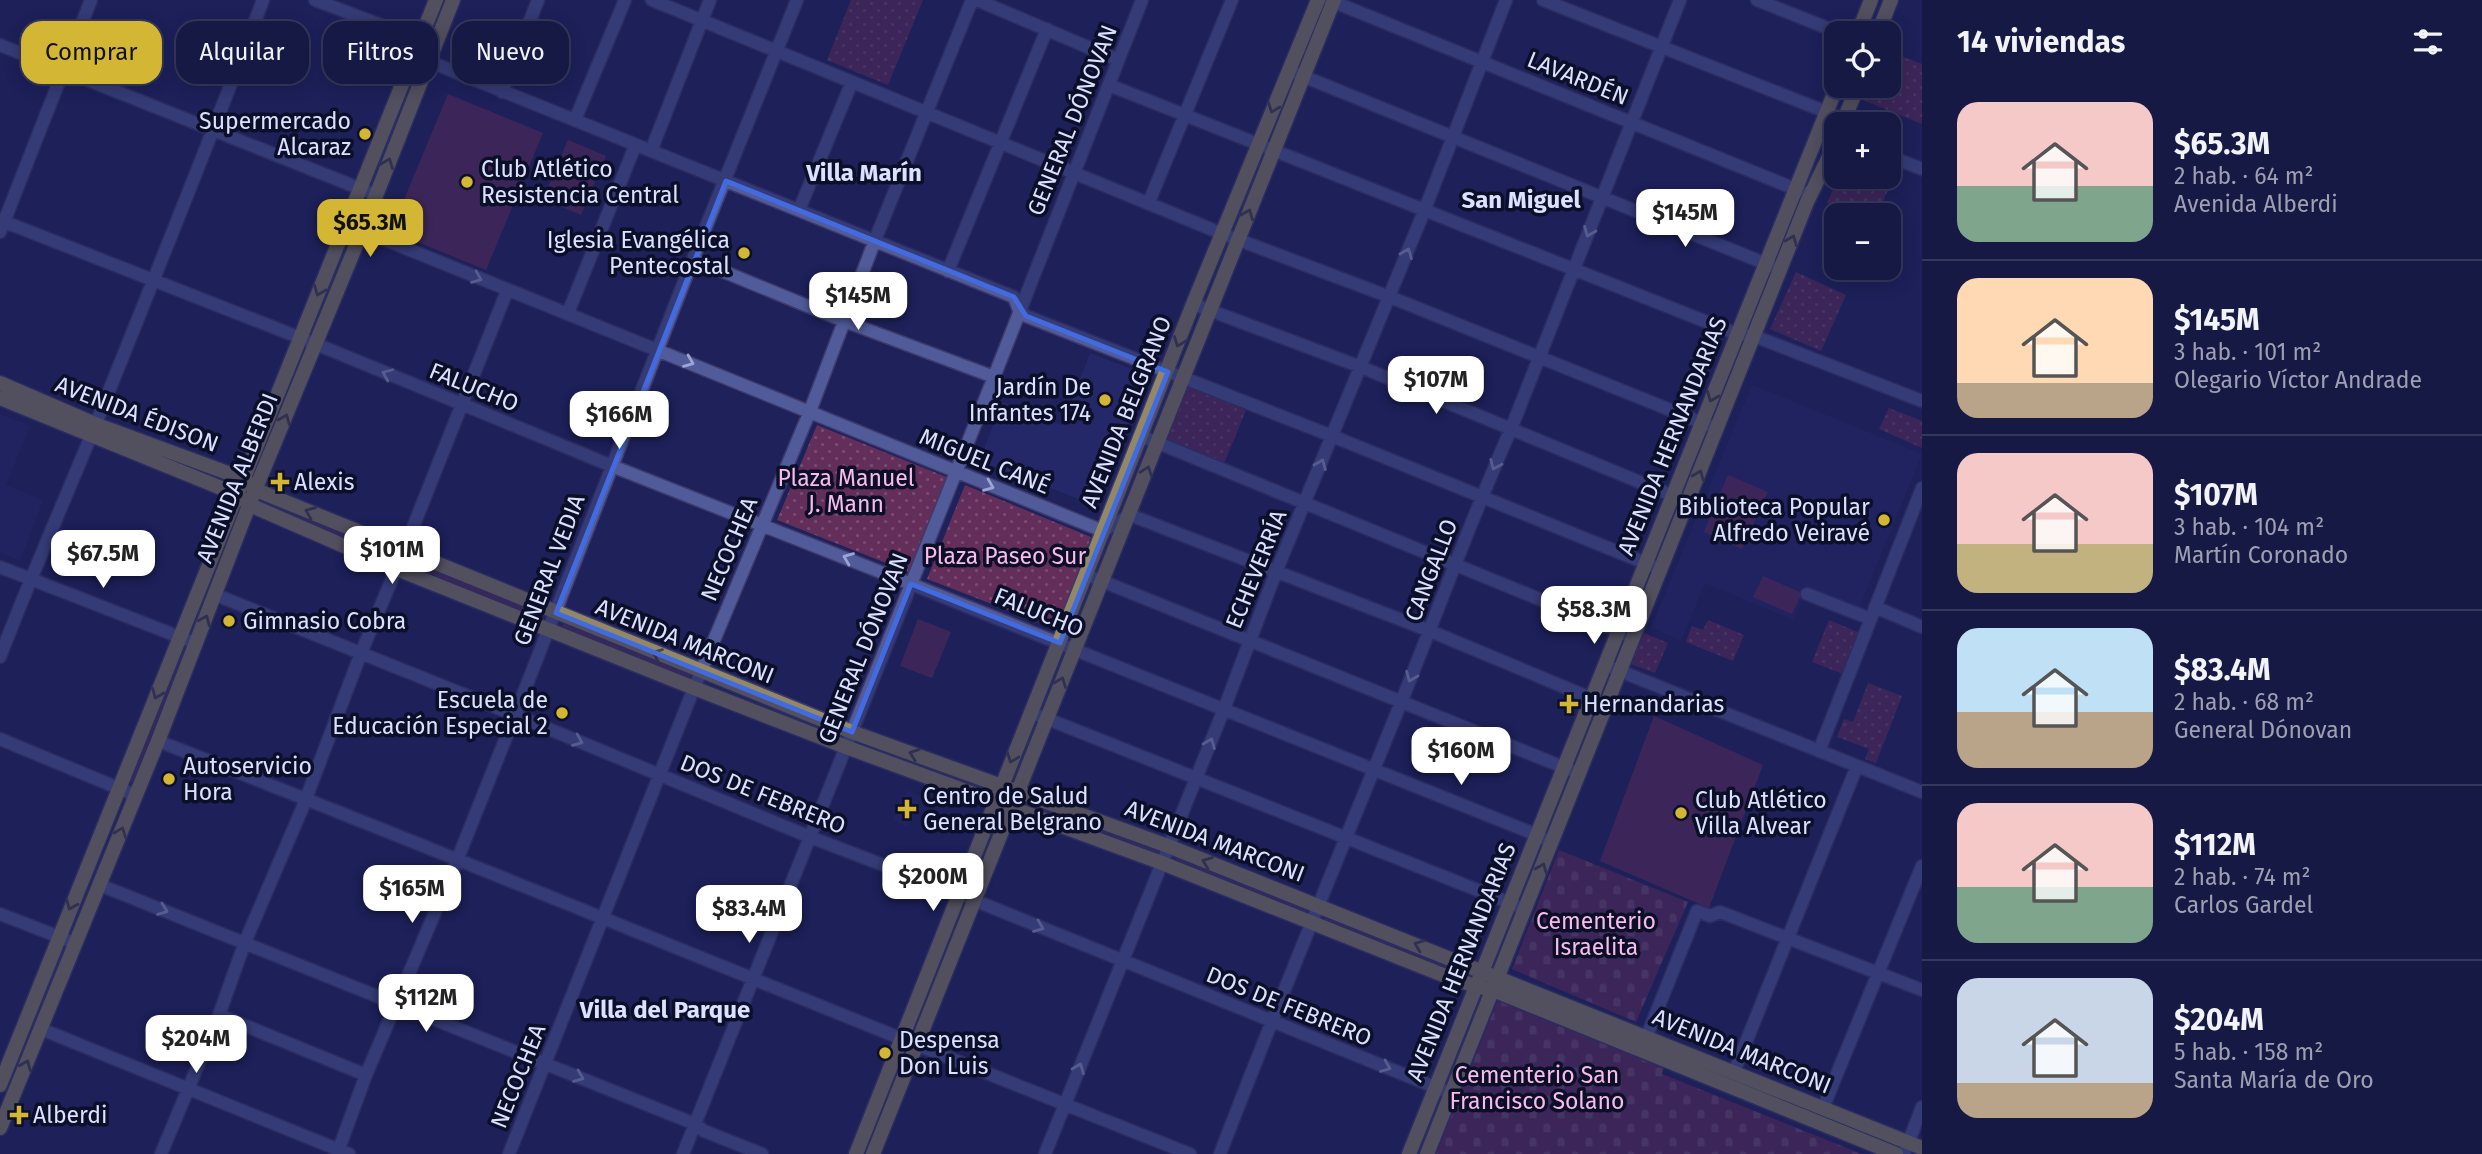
<!DOCTYPE html>
<html lang="es">
<head>
<meta charset="utf-8">
<style>
	:root { --surface:#161944; --page:#1f224b; --text:#f1f3f6; --muted:#9ea0b2; --line:#35385d; --accent:#d4b635 }
	body { margin:0; font-family:"Fira Sans",sans-serif; background:var(--page); color:var(--text); height:100vh; display:flex; flex-direction:column; font-size:26px; white-space:nowrap }
	* { box-sizing:border-box; margin:0 }
	p { font-size:23px; color:var(--muted) }
	.icon { flex:none; width:38px; height:38px; fill:none; stroke:currentColor; stroke-width:2; stroke-linecap:round; stroke-linejoin:round }
	.map { position:relative; flex:1; overflow:hidden }
	.panel { display:flex; flex-direction:column; background:var(--surface); width:560px }
	.panel>* { flex:none }
	.guide { position:absolute; left:21px; top:21px; width:665px; height:63px; display:flex; gap:14px }
	.fabs { position:absolute; left:1824px; top:21px; display:grid; gap:14px }
	.fabs a { display:grid; place-items:center; width:77px; height:77px; border-radius:14px; background:var(--surface); box-shadow:0 4px 18px #0003,0 0 0 2px var(--line); font-size:35px }
	.price { position:absolute; translate:-50% -60px; padding:0 16px; border-radius:14px; background:#fff; color:#222; font-size:23px; line-height:46px; filter:drop-shadow(0 2px 4px #0008) }
	.price::after { content:''; position:absolute; left:50%; top:42px; width:21px; height:16px; margin-left:-10px; background:inherit; clip-path:polygon(0 0,100% 0,50% 100%) }
	.price.selected { background:var(--accent); color:#111 }
	ul { padding:0; list-style:none }
	li { display:flex; align-items:center; gap:21px; height:175px; padding:0 35px }
	li+li { border-top:2px solid var(--line) }
	li span { display:grid; place-items:center; flex:none; width:196px; height:140px; border-radius:21px; color:#555 }
	li>.icon { margin-inline-start:auto }
	span .icon { width:84px; height:84px; fill:#fffc; stroke-width:1 }
	li b { font-size:30px }
	h2 { display:flex; justify-content:space-between; align-items:center; height:84px; padding:0 35px; font-size:30px }
	.chip { padding:0 24px; border-radius:21px; background:var(--surface); box-shadow:0 4px 18px #0003,0 0 0 2px var(--line); font-size:24px; line-height:63px }
	.chip.selected { background:var(--accent); color:#111 }
	main { display:flex; flex:1; min-height:0 }
	.map>svg:first-child { display:block }
	.built { fill:#242768 }
	.green { fill:#632e59 }
	.cemetery { fill:url(#cemetery-stones) }
	.park { fill:url(#park-dots) }
	.lines { fill:none; stroke-linecap:round; stroke-linejoin:round }
	.minor-casing { stroke:#3d3a6c; stroke-width:15 }
	.major-casing { stroke:#3d3a6c; stroke-width:17 }
	.minor { stroke:#515b9a; stroke-width:12 }
	.major { stroke:#928866; stroke-width:14 }
	.oneway { stroke:#484544 }
	.oneway2 { stroke:#9da5d2 }
	.marked { fill:none; stroke:#436be0; stroke-width:5; stroke-linejoin:round }
	.poi-dot { fill:#d4b635; stroke:#0c0f28; stroke-width:2.5 }
	.labels { text-anchor:middle; stroke-width:7; stroke-linejoin:round; paint-order:stroke }
	.street-label { font-size:23px; fill:#dbe1ff; stroke:#0c0f28 }
	.poi-label { font-size:23px; fill:#dbe1ff; stroke:#0c0f28; text-anchor:start }
	.park-label { font-size:23px; fill:#fabbeb; stroke:#0c0f28 }
	.neighbourhood-label { font-size:24px; font-weight:bold; fill:#dbe1ff; stroke:#0c0f28 }
</style>
</head>
<body>
<main>
<div class="map">
<svg width="1922" height="1154" viewBox="0 0 1922 1154">
	<defs>
		<pattern id="cemetery-stones" width="16" height="16" patternUnits="userSpaceOnUse" patternTransform="scale(1.75)"><rect width="16" height="16" fill="#632e59"/><path d="M2 7V4a2 2 0 0 1 4 0v3zM10 15v-3a2 2 0 0 1 4 0v3z" fill="#794c72"/></pattern>
		<pattern id="park-dots" width="8" height="8" patternUnits="userSpaceOnUse" patternTransform="scale(1.75)"><rect width="8" height="8" fill="#632e59"/><path d="M2 2h.1M6 6h.1" fill="none" stroke="#794c72" stroke-width="1.8" stroke-linecap="round"/></pattern>
	</defs>
	<rect width="100%" height="100%" fill="#1e215a"/>
	<path class="built" d="M 1090,353 L 1148,375 L 1097,506 L 979,461 L 1002,402 L 1062,425 Z
		M 1752,385 L 1922,454 L 1857,613 L 1806,592 L 1794,620 L 1705,583 L 1681,640 L 1651,628 Z
		M 0,414 L 30,426 L 6,485 L 43,500 L 20,561 L 0,552 Z
		M 908,790 L 921,797 L 907,827 L 893,820 Z"/>
	<path class="green" d="M 448,94 L 543,133 L 486,270 L 391,231 Z
		M 568,140 L 606,156 L 581,215 L 543,199 Z
		M 1728,475 L 1768,492 L 1742,549 L 1704,532 Z
		M 262,498 L 393,554 L 391,560 L 260,503 Z
		M 415,561 L 544,615 L 541,622 L 412,568 Z
		M 1763,576 L 1802,593 L 1792,614 L 1753,597 Z
		M 918,619 L 951,632 L 932,678 L 900,666 Z
		M 564,622 L 691,673 L 688,680 L 561,629 Z
		M 183,647 L 188,649 L 134,784 L 129,782 Z
		M 1654,716 L 1763,765 L 1709,908 L 1600,861 Z
		M 1026,800 L 1159,849 L 1156,857 L 1024,808 Z
		M 1178,855 L 1309,906 L 1306,915 L 1174,864 Z
		M 1327,914 L 1472,971 L 1468,979 L 1323,922 Z"/>
	<path class="cemetery" d="M 1559,850 L 1688,902 L 1636,1022 L 1512,969 Z
		M 1498,1000 L 1664,1068 L 1662,1074 L 1862,1154 L 1436,1154 Z"/>
	<path class="park" d="M 851,0 L 923,0 L 888,85 L 827,60 Z
		M 1888,51 L 1922,64 L 1922,124 L 1863,100 L 1869,86 L 1888,86 Z
		M 1888,171 L 1895,174 L 1877,215 L 1854,215 L 1827,203 L 1839,177 L 1888,177 Z
		M 1796,272 L 1846,295 L 1821,351 L 1770,329 Z
		M 1186,385 L 1246,410 L 1223,466 L 1163,442 Z
		M 1889,408 L 1922,421 L 1922,448 L 1879,429 Z
		M 817,425 L 949,478 L 909,572 L 777,520 Z
		M 965,485 L 1091,537 L 1057,629 L 927,579 Z
		M 1708,620 L 1744,635 L 1733,661 L 1686,642 L 1692,626 L 1703,630 Z
		M 1829,620 L 1860,633 L 1843,674 L 1812,662 Z
		M 1644,633 L 1668,643 L 1655,673 L 1631,664 Z
		M 1868,683 L 1902,696 L 1876,763 L 1865,759 L 1869,749 L 1837,737 L 1844,719 L 1853,722 Z"/>
	<g class="lines">
		<defs>
			<path id="minor" d="M 315,0 L 420,40 L 428,61 L 1014,297 L 1019,310 L 1026,316 L 1332,436 L 1655,567
				M 652,0 L 1223,234 L 1390,297 L 1710,426
				M 977,0 L 1118,60
				M 1329,0 L 1810,195
				M 1543,0 L 1844,119
				M 1757,0 L 1840,33
				M 0,45 L 376,195
				M 1295,73 L 1774,267
				M 1109,85 L 1737,334 L 1754,336 L 1922,401
				M 502,92 L 538,0
				M 575,120 L 625,0
				M 651,151 L 710,0
				M 1888,156 L 1922,169
				M 1149,202 L 1232,0
				M 799,210 L 852,82
				M 0,220 L 316,344 L 612,466 L 911,584 L 1537,835 L 1552,843
				M 346,224 L 1103,531 L 1130,515 L 1430,631 L 1600,702
				M 0,232 L 91,0
				M 693,259 L 844,321 L 994,377
				M 948,271 L 1047,29
				M 1193,304 L 1361,367 L 1688,502
				M 568,313 L 635,146
				M 1141,436 L 1627,635
				M 0,567 L 195,643
				M 1087,575 L 1573,771
				M 1807,594 L 1871,619
				M 216,595 L 515,715 L 810,837 L 959,894 L 1452,1094
				M 1875,607 L 1922,627
				M 0,657 C 30,578 65,500 97,421 C 153,281 210,141 263,0
				M 1610,667 L 1922,792
				M 1030,712 L 1525,909
				M 0,739 L 135,795
				M 158,741 C 503,875 845,1018 1190,1154
				M 1819,751 L 1922,488
				M 100,885 L 695,1124 L 704,1131 L 762,1154
				M 0,914 L 75,943
				M 219,1015 L 366,1075
				M 41,1029 L 349,1154
				M 1646,1038 L 1697,911 L 1710,916 L 1720,912 L 1922,990
				M 1734,1072 L 1857,766
				M 1823,1108 L 1922,866
				M 161,1154 L 219,1015 L 245,942 L 302,809 L 361,653 L 400,560 L 507,291
				M 337,1154 L 366,1075 L 458,858 L 515,715 L 693,259 L 797,0
				M 509,1154 L 694,688 L 810,411 L 875,240 L 972,0
				M 683,1154 L 994,377 L 1142,0
				M 1045,1154 L 1224,709 L 1276,572 L 1425,209 L 1506,0
				M 1220,1154 C 1277,1005 1338,858 1398,710 C 1436,616 1470,521 1511,429 L 1680,0
				M 1904,1154 L 1922,1107"/>
			<path id="major" d="M 1858,33 L 1871,0
				M 1878,33 L 1891,0
				M 1842,124 L 1858,86
				M 0,383 L 95,424 L 244,479 L 256,490 L 852,732 L 1168,846 L 1922,1148
				M 0,398 L 236,494 L 250,505 L 397,569 L 694,688 L 846,747 L 1162,863 L 1438,973 L 1475,986 L 1493,990 L 1896,1154
				M 0,1085 L 436,0
				M 0,1128 L 158,741 L 253,495 L 362,231 L 453,0
				M 856,1154 L 1193,304 L 1318,0
				M 873,1154 L 1334,0
				M 1409,1154 L 1837,86
				M 1427,1154 L 1807,202 L 1836,142"/>
		</defs>
		<use href="#minor" class="minor-casing"/>
		<use href="#major" class="major-casing"/>
		<use href="#minor" class="minor"/>
		<use href="#major" class="major"/>
	</g>
	<defs><path id="oneway-chevron" d="M-2-3.5L2.5 0L-2 3.5" fill="none" stroke-width="1.6" stroke-linecap="round" stroke-linejoin="round" transform="scale(1.75)"/></defs>
	<g class="oneway">
		<use href="#oneway-chevron" transform="translate(1273 108) rotate(111)"/>
		<use href="#oneway-chevron" transform="translate(388 163) rotate(-69)"/>
		<use href="#oneway-chevron" transform="translate(1248 214) rotate(-68)"/>
		<use href="#oneway-chevron" transform="translate(1792 240) rotate(-68)"/>
		<use href="#oneway-chevron" transform="translate(319 291) rotate(112)"/>
		<use href="#oneway-chevron" transform="translate(1179 342) rotate(111)"/>
		<use href="#oneway-chevron" transform="translate(1712 397) rotate(112)"/>
		<use href="#oneway-chevron" transform="translate(285 419) rotate(-68)"/>
		<use href="#oneway-chevron" transform="translate(1147 471) rotate(-70)"/>
		<use href="#oneway-chevron" transform="translate(1699 475) rotate(-68)"/>
		<use href="#oneway-chevron" transform="translate(310 512) rotate(-158)"/>
		<use href="#oneway-chevron" transform="translate(205 620) rotate(-67)"/>
		<use href="#oneway-chevron" transform="translate(657 654) rotate(-158)"/>
		<use href="#oneway-chevron" transform="translate(1061 682) rotate(-69)"/>
		<use href="#oneway-chevron" transform="translate(157 694) rotate(112)"/>
		<use href="#oneway-chevron" transform="translate(914 754) rotate(-161)"/>
		<use href="#oneway-chevron" transform="translate(1012 758) rotate(111)"/>
		<use href="#oneway-chevron" transform="translate(121 832) rotate(-69)"/>
		<use href="#oneway-chevron" transform="translate(1207 862) rotate(-159)"/>
		<use href="#oneway-chevron" transform="translate(1542 868) rotate(-68)"/>
		<use href="#oneway-chevron" transform="translate(71 905) rotate(113)"/>
		<use href="#oneway-chevron" transform="translate(1419 945) rotate(-158)"/>
		<use href="#oneway-chevron" transform="translate(26 1065) rotate(-67)"/>
	</g>
	<g class="oneway2">
		<use href="#oneway-chevron" transform="translate(1589 232) rotate(112)"/>
		<use href="#oneway-chevron" transform="translate(1407 253) rotate(-68)"/>
		<use href="#oneway-chevron" transform="translate(477 278) rotate(22)"/>
		<use href="#oneway-chevron" transform="translate(689 362) rotate(22)"/>
		<use href="#oneway-chevron" transform="translate(387 374) rotate(-157)"/>
		<use href="#oneway-chevron" transform="translate(1321 464) rotate(-68)"/>
		<use href="#oneway-chevron" transform="translate(1495 465) rotate(114)"/>
		<use href="#oneway-chevron" transform="translate(989 486) rotate(22)"/>
		<use href="#oneway-chevron" transform="translate(848 558) rotate(-158)"/>
		<use href="#oneway-chevron" transform="translate(1411 677) rotate(112)"/>
		<use href="#oneway-chevron" transform="translate(578 741) rotate(22)"/>
		<use href="#oneway-chevron" transform="translate(1210 743) rotate(-68)"/>
		<use href="#oneway-chevron" transform="translate(163 910) rotate(21)"/>
		<use href="#oneway-chevron" transform="translate(1039 927) rotate(22)"/>
		<use href="#oneway-chevron" transform="translate(1386 1067) rotate(22)"/>
		<use href="#oneway-chevron" transform="translate(1079 1068) rotate(-68)"/>
		<use href="#oneway-chevron" transform="translate(579 1077) rotate(22)"/>
	</g>
	<path d="M0 0H1922V1154H0ZM 726,181 L 1014,297 L 1026,316 L 1168,372 L 1060,643 L 911,584 L 852,732 L 556,613 Z" fill="#1e215a" fill-opacity=".55" fill-rule="evenodd"/>
	<path class="marked" d="M 726,181 L 1014,297 L 1026,316 L 1168,372 L 1060,643 L 911,584 L 852,732 L 556,613 Z"/>
	<g class="poi-dot">
		<circle cx="365" cy="134" r="7"/>
		<circle cx="467" cy="182" r="7"/>
		<circle cx="744" cy="253" r="7"/>
		<circle cx="1105" cy="400" r="7"/>
		<path d="M276.5 471.5h7v7h7v7h-7v7h-7v-7h-7v-7h7z"/>
		<circle cx="1884" cy="520" r="7"/>
		<circle cx="229" cy="621" r="7"/>
		<path d="M1565.5 693.5h7v7h7v7h-7v7h-7v-7h-7v-7h7z"/>
		<circle cx="562" cy="713" r="7"/>
		<circle cx="169" cy="779" r="7"/>
		<path d="M903.5 798.5h7v7h7v7h-7v7h-7v-7h-7v-7h7z"/>
		<circle cx="1681" cy="813" r="7"/>
		<circle cx="885" cy="1053" r="7"/>
		<path d="M15.5 1104.5h7v7h7v7h-7v7h-7v-7h-7v-7h7z"/>
	</g>
	<g class="labels">
		<g class="street-label">
			<text transform="translate(1578 78) rotate(22)" y="8">LAVARDÉN</text>
			<text transform="translate(1072 120) rotate(-68)" y="8">GENERAL DÓNOVAN</text>
			<text transform="translate(474 387) rotate(22)" y="8">FALUCHO</text>
			<text transform="translate(1126 412) rotate(-68)" y="8">AVENIDA BELGRANO</text>
			<text transform="translate(137 414) rotate(21)" y="8">AVENIDA ÉDISON</text>
			<text transform="translate(1672 436) rotate(-68)" y="8">AVENIDA HERNANDARIAS</text>
			<text transform="translate(985 461) rotate(22)" y="8">MIGUEL CANÉ</text>
			<text transform="translate(237 478) rotate(-68)" y="8">AVENIDA ALBERDI</text>
			<text transform="translate(729 549) rotate(-67)" y="8">NECOCHEA</text>
			<text transform="translate(1256 569) rotate(-68)" y="8">ECHEVERRÍA</text>
			<text transform="translate(549 570) rotate(-69)" y="8">GENERAL VEDIA</text>
			<text transform="translate(1431 570) rotate(-69)" y="8">CANGALLO</text>
			<text transform="translate(1039 612) rotate(22)" y="8">FALUCHO</text>
			<text transform="translate(685 641) rotate(22)" y="8">AVENIDA MARCONI</text>
			<text transform="translate(863 648) rotate(-68)" y="8">GENERAL DÓNOVAN</text>
			<text transform="translate(763 794) rotate(22)" y="8">DOS DE FEBRERO</text>
			<text transform="translate(1215 841) rotate(21)" y="8">AVENIDA MARCONI</text>
			<text transform="translate(1461 962) rotate(-68)" y="8">AVENIDA HERNANDARIAS</text>
			<text transform="translate(1289 1006) rotate(22)" y="8">DOS DE FEBRERO</text>
			<text transform="translate(1742 1051) rotate(22)" y="8">AVENIDA MARCONI</text>
			<text transform="translate(518 1076) rotate(-68)" y="8">NECOCHEA</text>
		</g>
		<g class="poi-label">
			<text x="351" y="129" text-anchor="end">Supermercado<tspan x="351" dy="26">Alcaraz</tspan></text>
			<text x="481" y="177">Club Atlético<tspan x="481" dy="26">Resistencia Central</tspan></text>
			<text x="730" y="248" text-anchor="end">Iglesia Evangélica<tspan x="730" dy="26">Pentecostal</tspan></text>
			<text x="1091" y="395" text-anchor="end">Jardín De<tspan x="1091" dy="26">Infantes 174</tspan></text>
			<text x="294" y="490">Alexis</text>
			<text x="1870" y="515" text-anchor="end">Biblioteca Popular<tspan x="1870" dy="26">Alfredo Veiravé</tspan></text>
			<text x="243" y="629">Gimnasio Cobra</text>
			<text x="548" y="708" text-anchor="end">Escuela de<tspan x="548" dy="26">Educación Especial 2</tspan></text>
			<text x="1583" y="712">Hernandarias</text>
			<text x="183" y="774">Autoservicio<tspan x="183" dy="26">Hora</tspan></text>
			<text x="923" y="804">Centro de Salud<tspan x="923" dy="26">General Belgrano</tspan></text>
			<text x="1695" y="808">Club Atlético<tspan x="1695" dy="26">Villa Alvear</tspan></text>
			<text x="899" y="1048">Despensa<tspan x="899" dy="26">Don Luis</tspan></text>
			<text x="33" y="1123">Alberdi</text>
		</g>
		<g class="park-label">
			<text x="846" y="486">Plaza Manuel<tspan x="846" dy="26">J. Mann</tspan></text>
			<text x="1005" y="564">Plaza Paseo Sur</text>
			<text x="1596" y="929">Cementerio<tspan x="1596" dy="26">Israelita</tspan></text>
			<text x="1537" y="1083">Cementerio San<tspan x="1537" dy="26">Francisco Solano</tspan></text>
		</g>
		<g class="neighbourhood-label">
			<text x="864" y="181">Villa Marín</text>
			<text x="1521" y="208">San Miguel</text>
			<text x="665" y="1018">Villa del Parque</text>
		</g>
	</g>
</svg>
<div class="fabs">
<a><svg class="icon" aria-label="locate" viewBox="0 0 24 24"><circle cx="12" cy="12" r="6"/><path d="M12 2v4M12 18v4M2 12h4M18 12h4"/></svg></a>
<a>+</a>
<a>−</a>
</div>
<b class="price" style="left:1685px;top:249px">$145M</b>
<b class="price selected" style="left:370px;top:259px">$65.3M</b>
<b class="price" style="left:858px;top:332px">$145M</b>
<b class="price" style="left:1436px;top:416px">$107M</b>
<b class="price" style="left:619px;top:451px">$166M</b>
<b class="price" style="left:392px;top:586px">$101M</b>
<b class="price" style="left:103px;top:590px">$67.5M</b>
<b class="price" style="left:1594px;top:646px">$58.3M</b>
<b class="price" style="left:1461px;top:787px">$160M</b>
<b class="price" style="left:933px;top:913px">$200M</b>
<b class="price" style="left:412px;top:925px">$165M</b>
<b class="price" style="left:749px;top:945px">$83.4M</b>
<b class="price" style="left:426px;top:1034px">$112M</b>
<b class="price" style="left:196px;top:1075px">$204M</b>
<div class="guide">
<a class="chip selected">Comprar</a>
<a class="chip">Alquilar</a>
<a class="chip">Filtros</a>
<a class="chip">Nuevo</a>
</div>
</div>
<section class="panel">
<h2>14 viviendas<svg class="icon" aria-label="filters" viewBox="0 0 24 24"><path d="M4 7h16M4 17h16"/><circle cx="9" cy="7" r="2"/><circle cx="15" cy="17" r="2"/></svg></h2>
<ul>
<li><span style="background:linear-gradient(#f6c9c9 60%,#7fa58c 0)"><svg class="icon" aria-label="home" viewBox="0 0 24 24"><path d="M3 11l9-7 9 7M6 9v11h12V9"/></svg></span><div><b>$65.3M</b><p>2 hab. · 64 m²</p><p>Avenida Alberdi</p></div></li>
<li><span style="background:linear-gradient(#ffd9b3 75%,#b9a48a 0)"><svg class="icon" aria-label="home" viewBox="0 0 24 24"><path d="M3 11l9-7 9 7M6 9v11h12V9"/></svg></span><div><b>$145M</b><p>3 hab. · 101 m²</p><p>Olegario Víctor Andrade</p></div></li>
<li><span style="background:linear-gradient(#f6c9c9 65%,#c2b280 0)"><svg class="icon" aria-label="home" viewBox="0 0 24 24"><path d="M3 11l9-7 9 7M6 9v11h12V9"/></svg></span><div><b>$107M</b><p>3 hab. · 104 m²</p><p>Martín Coronado</p></div></li>
<li><span style="background:linear-gradient(#bfe0f5 60%,#b9a48a 0)"><svg class="icon" aria-label="home" viewBox="0 0 24 24"><path d="M3 11l9-7 9 7M6 9v11h12V9"/></svg></span><div><b>$83.4M</b><p>2 hab. · 68 m²</p><p>General Dónovan</p></div></li>
<li><span style="background:linear-gradient(#f6c9c9 60%,#7fa58c 0)"><svg class="icon" aria-label="home" viewBox="0 0 24 24"><path d="M3 11l9-7 9 7M6 9v11h12V9"/></svg></span><div><b>$112M</b><p>2 hab. · 74 m²</p><p>Carlos Gardel</p></div></li>
<li><span style="background:linear-gradient(#c9d6e8 75%,#b9a48a 0)"><svg class="icon" aria-label="home" viewBox="0 0 24 24"><path d="M3 11l9-7 9 7M6 9v11h12V9"/></svg></span><div><b>$204M</b><p>5 hab. · 158 m²</p><p>Santa María de Oro</p></div></li>
</ul>
</section>
</main>
</body>
</html>
